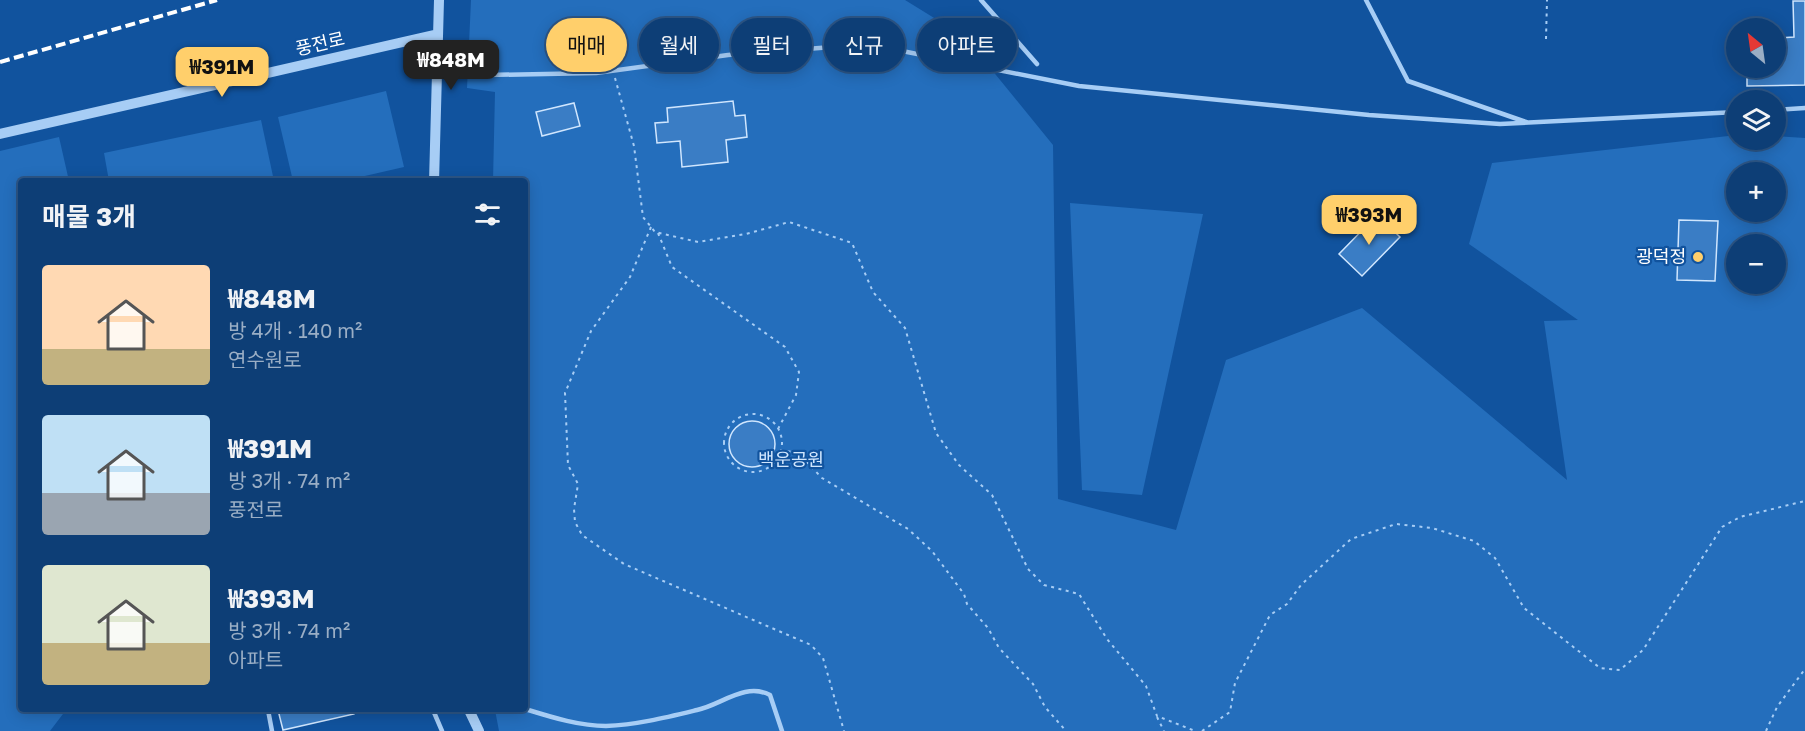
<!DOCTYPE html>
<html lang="ko">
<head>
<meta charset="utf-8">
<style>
	:root { --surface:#0d3e76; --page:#16457b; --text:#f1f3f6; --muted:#9aaec5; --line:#2d5788; --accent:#ffcf6b }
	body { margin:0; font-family:"Golos Text","Noto Sans KR",sans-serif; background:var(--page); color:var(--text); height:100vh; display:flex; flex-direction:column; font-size:22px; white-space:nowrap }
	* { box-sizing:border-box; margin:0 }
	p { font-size:20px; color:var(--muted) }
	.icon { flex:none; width:33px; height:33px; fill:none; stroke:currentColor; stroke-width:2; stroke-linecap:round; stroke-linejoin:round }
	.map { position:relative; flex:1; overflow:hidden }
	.panel { position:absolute; left:18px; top:178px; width:510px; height:534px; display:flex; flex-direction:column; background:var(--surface); border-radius:6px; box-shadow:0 3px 15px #0003,0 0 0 2px var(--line) }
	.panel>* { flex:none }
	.banner { position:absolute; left:546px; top:18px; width:570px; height:54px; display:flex; gap:12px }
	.needle { width:39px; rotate:331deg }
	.controls { position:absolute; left:1726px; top:18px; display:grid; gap:12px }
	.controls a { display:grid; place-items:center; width:60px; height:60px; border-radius:50%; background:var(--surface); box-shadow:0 3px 15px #0003,0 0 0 2px var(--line); font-size:30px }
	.price { position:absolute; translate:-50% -51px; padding:0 14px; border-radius:12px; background:var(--accent); color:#111; font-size:20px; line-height:39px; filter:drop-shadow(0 2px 3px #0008) }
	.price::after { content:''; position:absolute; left:50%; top:36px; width:18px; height:14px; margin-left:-9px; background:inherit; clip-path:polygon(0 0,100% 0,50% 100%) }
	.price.current { background:#222; color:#fff }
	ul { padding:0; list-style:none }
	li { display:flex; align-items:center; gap:18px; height:150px; padding:0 24px }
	li span { display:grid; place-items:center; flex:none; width:168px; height:120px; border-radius:6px; color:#555 }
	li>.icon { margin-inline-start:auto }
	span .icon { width:72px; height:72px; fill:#fffc; stroke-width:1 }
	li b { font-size:26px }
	h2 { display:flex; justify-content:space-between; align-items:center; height:72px; padding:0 24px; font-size:26px }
	.pill { padding:0 21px; border-radius:27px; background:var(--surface); box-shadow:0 3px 15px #0003,0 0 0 2px var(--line); font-size:21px; line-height:54px }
	.pill.current { background:var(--accent); color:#111 }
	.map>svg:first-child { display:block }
	.green { fill:#246ebc; fill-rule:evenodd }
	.building { fill:#3a7dc5; stroke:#d0e6fe; stroke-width:1.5 }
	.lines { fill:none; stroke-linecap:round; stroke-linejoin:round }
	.path { stroke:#a7cdf5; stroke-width:2; stroke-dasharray:3 4.5; stroke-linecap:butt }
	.service { stroke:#a7cdf5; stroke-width:4.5 }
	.tertiary { stroke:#a7cdf5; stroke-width:10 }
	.rail { stroke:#fff; stroke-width:4; stroke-dasharray:10 4.5; stroke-linecap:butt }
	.poi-dot { fill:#ffcf6b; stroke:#11539e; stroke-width:2 }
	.labels { text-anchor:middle; stroke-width:4.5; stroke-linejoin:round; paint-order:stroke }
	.street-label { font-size:18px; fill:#fff; stroke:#11539e }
	.poi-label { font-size:18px; fill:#fff; stroke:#11539e; text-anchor:end }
	.park-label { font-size:18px; fill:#d0e6fe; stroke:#11539e }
</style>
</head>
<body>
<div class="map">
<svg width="1805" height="731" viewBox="0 0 1805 731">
	<rect width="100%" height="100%" fill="#11539e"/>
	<path class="green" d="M 471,0 L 905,0 L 965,37 L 1053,145 L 1058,499 L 1176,530 L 1226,360 L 1362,308 L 1567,480 L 1544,321 L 1578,320 L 1469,244 L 1492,163 L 1737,135 L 1737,140 L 1776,140 L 1776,136 L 1805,138 L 1805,731 L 499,731 L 495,710 L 525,710 L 525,182 L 493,181 L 495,92 L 467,88 ZM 1737,172 L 1776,172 L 1776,212 L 1737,212 ZM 1737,244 L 1776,244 L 1776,284 L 1737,284 Z
		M 386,91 L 404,167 L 343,181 L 293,181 L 278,117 Z
		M 261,120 L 274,181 L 109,181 L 104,153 Z
		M 59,137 L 69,181 L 21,182 L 21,710 L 66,710 L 50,731 L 0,731 L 0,151 Z
		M 1070,203 L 1203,214 L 1142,495 L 1082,490 Z"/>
	<path class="building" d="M 1793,1 L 1805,1 L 1805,85 L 1747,86 L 1747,68 L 1776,68 L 1776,38 L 1794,37 Z
		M 733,101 L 735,116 L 745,115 L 747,137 L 726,140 L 728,162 L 682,167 L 680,141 L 657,143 L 655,123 L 668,122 L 667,108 Z
		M 574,103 L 580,126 L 542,136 L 536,112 Z
		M 1377,215 L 1400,237 L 1362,276 L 1339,254 Z
		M 1679,220 L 1718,221 L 1715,281 L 1677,280 Z
		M729 444a23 23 0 1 1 46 0a23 23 0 1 1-46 0Z
		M 278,710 L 354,710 L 354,714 L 283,730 Z"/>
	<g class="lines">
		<path class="path" d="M 1546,39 L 1547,0
			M 615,78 L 634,146 L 643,217 L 655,232 L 698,242 L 746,234 L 789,222 L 852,243 L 873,292 L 905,328 L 936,433 L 959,465 L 992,495 L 1028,569 L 1044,585 L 1079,594 L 1107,639 L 1146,686 L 1157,716 L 1195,731
			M 651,227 L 630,277 L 591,331 L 565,393 L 568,465 L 578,484 L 574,509 L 575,522 L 582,535 L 624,564 L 811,645 L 823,658 L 844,731
			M 658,233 L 672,267 L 785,347 L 799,372 L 796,395 L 778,429
			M724 443a29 29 0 1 1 58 0a29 29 0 1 1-58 0Z
			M 780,451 L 797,452 L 822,478 L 908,529 L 932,551 L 964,594 L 967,604 L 988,628 L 999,648 L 1033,684 L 1045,707 L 1066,731
			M 1157,717 L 1164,731
			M 1202,731 L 1230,712 L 1235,683 L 1270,615 L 1287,604 L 1301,585 L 1351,539 L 1396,524 L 1432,528 L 1474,541 L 1495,558 L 1524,608 L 1600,668 L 1620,670 L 1643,650 L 1722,527 L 1740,517 L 1805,501
			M 1766,731 L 1777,707 L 1805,669"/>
		<path class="service" d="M 981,0 L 1037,64
			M 1366,0 L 1408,81 L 1526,122
			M 437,76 L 596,73 L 728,55 L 832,47 L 897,50 L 1079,86 L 1369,115 L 1500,124 L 1737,112
			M 1776,110 L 1805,108
			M 525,709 C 551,717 579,726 606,726 C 636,725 668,717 697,710 C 721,705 745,682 770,695 L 782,731
			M 268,710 L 272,731
			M 433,710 L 442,731
			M 470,711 L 480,710"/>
		<path class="tertiary" d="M 0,134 L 438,34
			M 434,182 L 439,0
			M 469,710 L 479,731"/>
		<path class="rail" d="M 0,62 L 217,0"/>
	</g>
	<circle class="poi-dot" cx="1698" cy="257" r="6"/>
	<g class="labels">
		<g class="street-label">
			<text transform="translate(320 44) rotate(-13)" y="6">풍전로</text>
		</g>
		<g class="poi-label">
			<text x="1686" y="263">광덕정</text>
		</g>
		<g class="park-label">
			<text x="791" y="466">백운공원</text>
		</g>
	</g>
</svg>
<div class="controls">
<a><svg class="needle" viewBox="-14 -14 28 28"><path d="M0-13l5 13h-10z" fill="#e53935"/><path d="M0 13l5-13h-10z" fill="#9aaec5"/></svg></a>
<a><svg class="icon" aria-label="layers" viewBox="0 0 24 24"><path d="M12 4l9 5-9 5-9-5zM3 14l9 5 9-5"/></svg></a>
<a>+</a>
<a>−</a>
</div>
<b class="price current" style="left:451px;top:91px">₩848M</b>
<b class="price" style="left:222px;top:98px">₩391M</b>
<b class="price" style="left:1369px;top:246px">₩393M</b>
<div class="banner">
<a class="pill current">매매</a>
<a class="pill">월세</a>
<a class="pill">필터</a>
<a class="pill">신규</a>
<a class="pill">아파트</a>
</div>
<section class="panel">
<h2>매물 3개<svg class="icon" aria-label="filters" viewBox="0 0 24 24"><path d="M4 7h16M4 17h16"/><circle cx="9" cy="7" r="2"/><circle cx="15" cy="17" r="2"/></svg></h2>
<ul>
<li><span style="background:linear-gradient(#ffd9b3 70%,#c2b280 0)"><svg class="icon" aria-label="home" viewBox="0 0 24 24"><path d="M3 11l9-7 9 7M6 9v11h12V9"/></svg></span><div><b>₩848M</b><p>방 4개 · 140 m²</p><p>연수원로</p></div></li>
<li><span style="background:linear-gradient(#bfe0f5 65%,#9aa5b1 0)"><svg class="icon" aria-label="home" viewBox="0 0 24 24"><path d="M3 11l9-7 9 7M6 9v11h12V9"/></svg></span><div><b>₩391M</b><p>방 3개 · 74 m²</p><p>풍전로</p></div></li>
<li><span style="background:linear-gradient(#dfe7d0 65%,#c2b280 0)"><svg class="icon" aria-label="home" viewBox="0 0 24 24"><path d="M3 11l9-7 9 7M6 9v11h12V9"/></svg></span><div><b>₩393M</b><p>방 3개 · 74 m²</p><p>아파트</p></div></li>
</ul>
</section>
</div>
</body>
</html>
